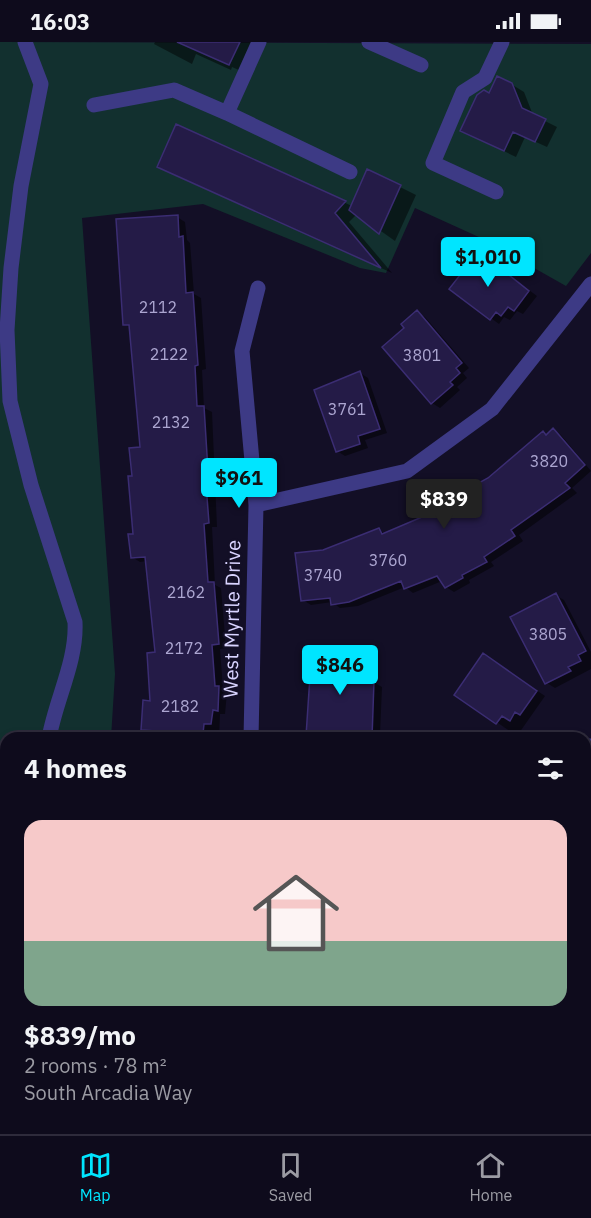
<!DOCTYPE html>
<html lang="en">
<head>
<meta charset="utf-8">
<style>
	:root { --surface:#0e0b1c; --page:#1c1929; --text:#f1f3f6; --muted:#9b9ba3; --line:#2e2b3b; --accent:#00e5ff }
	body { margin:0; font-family:"IBM Plex Sans",sans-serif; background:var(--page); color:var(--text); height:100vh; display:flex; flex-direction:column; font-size:22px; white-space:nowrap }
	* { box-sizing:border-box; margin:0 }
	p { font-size:20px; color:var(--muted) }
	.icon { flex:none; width:33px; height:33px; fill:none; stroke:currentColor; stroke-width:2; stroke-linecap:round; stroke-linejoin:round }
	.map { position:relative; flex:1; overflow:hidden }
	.side { position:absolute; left:0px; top:690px; width:591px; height:402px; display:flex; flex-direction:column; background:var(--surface); border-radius:18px 18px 0 0; box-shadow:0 3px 9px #0003,0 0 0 2px var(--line) }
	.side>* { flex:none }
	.price { position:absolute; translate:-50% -51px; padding:0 14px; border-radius:6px; background:var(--accent); color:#111; font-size:20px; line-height:39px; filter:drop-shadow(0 2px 3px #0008) }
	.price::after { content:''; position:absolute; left:50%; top:36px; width:18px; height:14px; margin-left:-9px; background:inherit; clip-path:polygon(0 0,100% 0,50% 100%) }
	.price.current { background:#222; color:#fff }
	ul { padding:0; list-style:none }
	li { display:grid; align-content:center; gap:12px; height:318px; padding:0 24px }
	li+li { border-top:2px solid var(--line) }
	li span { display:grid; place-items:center; height:186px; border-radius:18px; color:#555 }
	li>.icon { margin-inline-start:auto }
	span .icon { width:108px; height:108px; fill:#fffc; stroke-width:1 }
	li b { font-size:26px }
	h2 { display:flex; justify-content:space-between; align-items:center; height:72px; padding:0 24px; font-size:26px }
	.status { display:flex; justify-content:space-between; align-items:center; height:42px; padding:0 30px; background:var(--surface); direction:ltr }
	.status svg { height:16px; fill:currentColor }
	.menu { display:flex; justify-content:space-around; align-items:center; height:84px; border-top:2px solid var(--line); background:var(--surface); font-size:16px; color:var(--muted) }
	.menu a { display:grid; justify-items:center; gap:3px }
	.menu .current { color:var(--accent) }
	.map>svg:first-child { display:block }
	.green { fill:#12302f }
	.shadow { fill:#0007 }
	.building { fill:#241b47; stroke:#3b2d73; stroke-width:1.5 }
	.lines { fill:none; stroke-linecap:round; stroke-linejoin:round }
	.service { stroke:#3d3a85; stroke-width:15 }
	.minor { stroke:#3d3a85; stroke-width:15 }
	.labels { text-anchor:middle; stroke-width:4.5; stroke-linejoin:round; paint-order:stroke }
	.number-label { font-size:16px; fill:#aca6d1 }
	.street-label { font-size:20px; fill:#d9d4ff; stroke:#130f26 }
</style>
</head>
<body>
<div class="status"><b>16:03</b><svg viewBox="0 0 49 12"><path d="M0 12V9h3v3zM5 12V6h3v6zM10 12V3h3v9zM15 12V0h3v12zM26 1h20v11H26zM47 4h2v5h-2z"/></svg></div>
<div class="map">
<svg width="591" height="1092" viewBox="0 0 591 1092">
	<rect width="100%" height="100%" fill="#130f26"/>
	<path class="green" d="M 0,0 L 591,2 L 591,211 L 566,244 L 481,196 L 415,166 L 386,231 L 360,226 L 203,162 L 82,176 L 115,632 L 111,696 L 6,696 L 6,1086 L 94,1086 L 94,1092 L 0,1092 Z"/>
	<path class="shadow" d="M 155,0 L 255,0 L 241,29 L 232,25 L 231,28 L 196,12 L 192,22 L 154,2 Z
		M 511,42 L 524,50 L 533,73 L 557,85 L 547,105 L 525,95 L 516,115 L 462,89 L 490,53 Z
		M 176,84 L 352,164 L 368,129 L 416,153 L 395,199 L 357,172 L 349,180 L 392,231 L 159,124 Z
		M 177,175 L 185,180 L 187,198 L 190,201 L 194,252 L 201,256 L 206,327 L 202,328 L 204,366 L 212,370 L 217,485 L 212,485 L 215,543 L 221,546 L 226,606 L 220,607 L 223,647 L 227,650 L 225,672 L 220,672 L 219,696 L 142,696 L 145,660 L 151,660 L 157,611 L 147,519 L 140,520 L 132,515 L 135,493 L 133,436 L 141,406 L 131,286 L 124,282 Z
		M 479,211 L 537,254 L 523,272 L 517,269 L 510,278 L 504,275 L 499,282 L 451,247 Z
		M 417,270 L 425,275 L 469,326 L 463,331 L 467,336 L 457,345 L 460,348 L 440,366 L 432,361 L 406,286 Z
		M 360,331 L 368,336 L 387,391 L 365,398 L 368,406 L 345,414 L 337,409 Z
		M 553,388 L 561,393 L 591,429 L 572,446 L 577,451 L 519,493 L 523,499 L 491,520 L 494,524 L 469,538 L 470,541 L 454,550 L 446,545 L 442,539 L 413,551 L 405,545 L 358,564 L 340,566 L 332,560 L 311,563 L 303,558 L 323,510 L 379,488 L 386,492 L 430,473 L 489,438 L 543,391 L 547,394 Z
		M 555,553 L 564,558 L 591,610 L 591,627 L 555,646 L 547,641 L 512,576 Z
		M 368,612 L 376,616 L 375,641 L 382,645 L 380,692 L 387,696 L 312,696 L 308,693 L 321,622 Z
		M 491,618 L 545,654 L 517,694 L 456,652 Z
		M 588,780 L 591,780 L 591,843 L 585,841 L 585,795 Z
		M 589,930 L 591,990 L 585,990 L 585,931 Z
		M 135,1086 L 207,1086 L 207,1092 L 135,1092 Z
		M 441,1086 L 507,1086 L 508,1092 L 443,1092 Z"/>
	<path class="building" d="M 177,0 L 240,0 L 229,23 Z
		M 497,34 L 512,41 L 522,66 L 546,77 L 535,100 L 513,90 L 504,109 L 460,89 L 477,53 L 484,48 L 489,51 Z
		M 176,82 L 346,159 L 335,171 L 381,226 L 157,125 Z
		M 367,127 L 401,143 L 379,192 L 349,168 Z
		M 178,173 L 179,195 L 183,194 L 186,251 L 193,250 L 198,323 L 195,324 L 197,364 L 204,364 L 208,429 L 205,429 L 209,481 L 204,482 L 208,540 L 214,540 L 219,602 L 212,603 L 215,644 L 219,644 L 218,669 L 213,668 L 211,682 L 204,682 L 203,692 L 141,688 L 143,658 L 150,659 L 147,611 L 155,610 L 145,515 L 131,516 L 128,492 L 133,492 L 128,434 L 132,434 L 129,406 L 140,405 L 129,283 L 123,283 L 116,177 Z
		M 479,209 L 529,249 L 514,269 L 508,265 L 501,274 L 496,270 L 490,278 L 449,247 Z
		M 417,268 L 462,321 L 456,326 L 460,331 L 450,340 L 453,343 L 431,362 L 382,305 L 404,286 L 401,282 Z
		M 360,329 L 380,387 L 358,394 L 360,402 L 336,410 L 314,348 Z
		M 553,386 L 585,423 L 565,441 L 570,446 L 511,488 L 515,494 L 484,515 L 487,520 L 462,533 L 463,536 L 445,546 L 437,534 L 404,547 L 401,539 L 349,560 L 331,563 L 330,556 L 301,559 L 295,511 L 323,508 L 379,486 L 382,492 L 429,472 L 428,469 L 488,436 L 543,389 L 546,393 Z
		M 556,551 L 586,609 L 578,613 L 581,619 L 568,625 L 571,629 L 545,642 L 510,575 Z
		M 320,608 L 368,610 L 367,638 L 374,639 L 372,696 L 306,694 L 311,619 L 320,620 Z
		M 483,611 L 537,649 L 520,673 L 515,670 L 510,679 L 502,674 L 496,682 L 454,653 Z"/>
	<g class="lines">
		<path class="service" d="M 25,0 L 41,42 L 21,144 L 11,226 L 7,288 L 10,359 L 31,443 L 75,580 C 77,619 56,657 49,696
			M 259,0 L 227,71 L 350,130
			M 369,0 L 421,23
			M 94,63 L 174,48 L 227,71
			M 496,150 L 433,121 L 463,50 L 485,36 L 502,0
			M 0,957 L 6,925"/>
		<path class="minor" d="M 256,463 L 407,429 L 492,367 L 591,242
			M 251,696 L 256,463 L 242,309 L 258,246
			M 588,704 L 591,704
			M 585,1065 L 591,1066
			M 243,1092 L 243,1086"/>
	</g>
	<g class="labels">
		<g class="number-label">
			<text x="158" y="271">2112</text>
			<text x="169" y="318">2122</text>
			<text x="422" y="319">3801</text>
			<text x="347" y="373">3761</text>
			<text x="171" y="386">2132</text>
			<text x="549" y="425">3820</text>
			<text x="388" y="524">3760</text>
			<text x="323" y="539">3740</text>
			<text x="186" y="556">2162</text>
			<text x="548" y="598">3805</text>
			<text x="184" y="612">2172</text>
			<text x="180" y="670">2182</text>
		</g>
		<g class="street-label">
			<text transform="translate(232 577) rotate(-89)" y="7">West Myrtle Drive</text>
		</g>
	</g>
</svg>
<b class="price" style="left:488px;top:246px">$1,010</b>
<b class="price" style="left:239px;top:467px">$961</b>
<b class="price current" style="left:444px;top:488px">$839</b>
<b class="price" style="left:340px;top:654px">$846</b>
<section class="side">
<h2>4 homes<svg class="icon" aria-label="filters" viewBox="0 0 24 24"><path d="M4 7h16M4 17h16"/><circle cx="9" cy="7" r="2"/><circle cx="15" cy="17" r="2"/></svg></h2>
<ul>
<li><span style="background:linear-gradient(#f6c9c9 65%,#7fa58c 0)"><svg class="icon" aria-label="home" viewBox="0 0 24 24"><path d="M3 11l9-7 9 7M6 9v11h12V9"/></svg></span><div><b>$839/mo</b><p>2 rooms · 78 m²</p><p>South Arcadia Way</p></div></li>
</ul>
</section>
</div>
<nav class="menu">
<a class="current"><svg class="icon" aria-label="map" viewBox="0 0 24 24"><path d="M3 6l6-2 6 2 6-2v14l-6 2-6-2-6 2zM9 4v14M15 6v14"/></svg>Map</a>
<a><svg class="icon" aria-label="saved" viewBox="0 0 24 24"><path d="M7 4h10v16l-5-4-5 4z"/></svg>Saved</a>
<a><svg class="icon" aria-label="home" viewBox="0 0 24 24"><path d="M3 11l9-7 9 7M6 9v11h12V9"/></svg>Home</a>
</nav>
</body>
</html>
